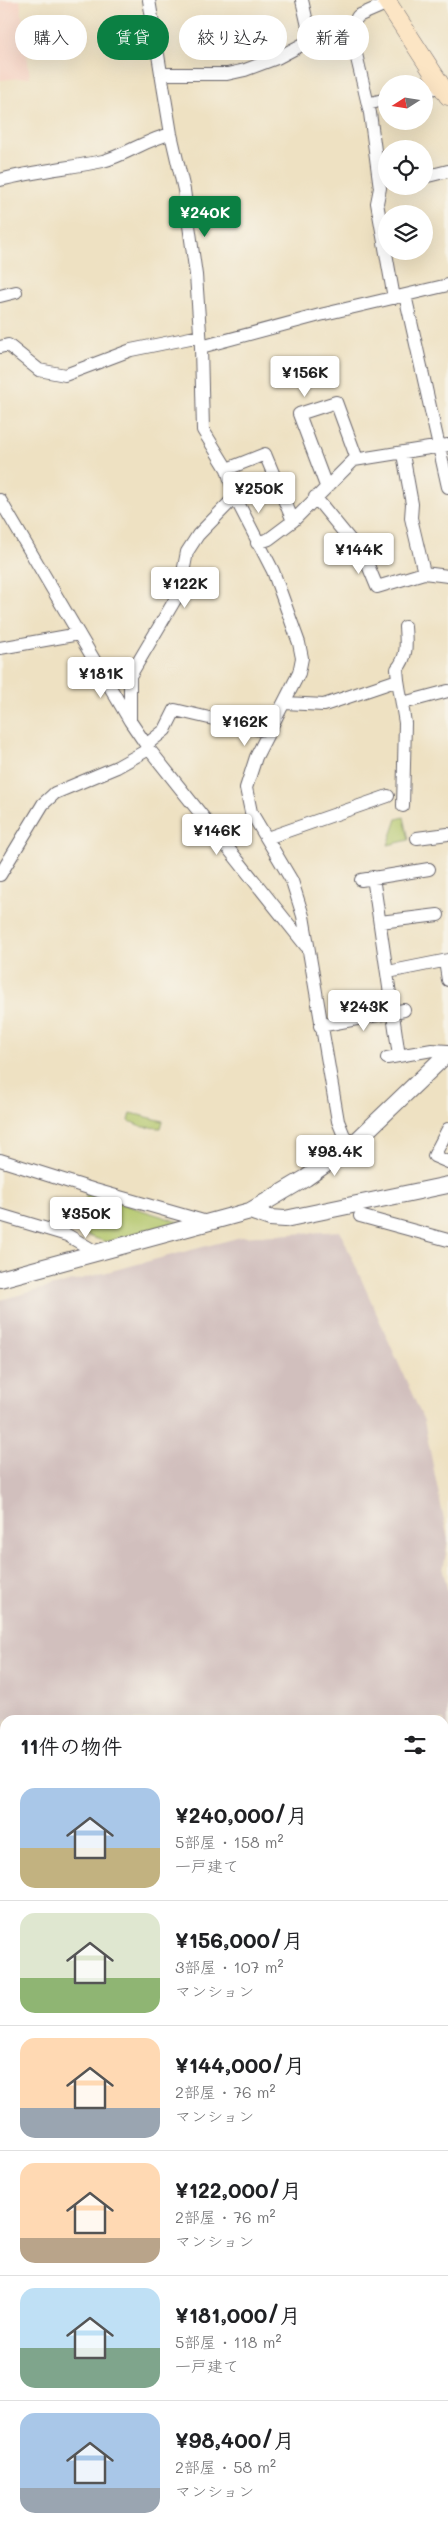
<!DOCTYPE html>
<html lang="ja">
<head>
<meta charset="utf-8">
<style>
	:root { --surface:#fff; --page:#f2f2f2; --text:#202124; --muted:#757577; --line:#e0e0e0; --accent:#0b8043 }
	body { margin:0; font-family:Mali,"Klee One",sans-serif; background:var(--page); color:var(--text); height:100vh; display:flex; flex-direction:column; font-size:19px; white-space:nowrap }
	* { box-sizing:border-box; margin:0 }
	p { font-size:16px; color:var(--muted) }
	.icon { flex:none; width:28px; height:28px; fill:none; stroke:currentColor; stroke-width:2; stroke-linecap:round; stroke-linejoin:round }
	.map { position:relative; flex:1; overflow:hidden }
	.sheet { position:absolute; left:0px; top:1715px; width:449px; height:821px; display:flex; flex-direction:column; background:var(--surface); border-radius:15px 15px 0 0; box-shadow:0 5px 20px #0002 }
	.sheet>* { flex:none }
	.hud { position:absolute; left:15px; top:15px; width:419px; height:45px; display:flex; gap:10px }
	.needle { width:32px; rotate:258deg }
	.controls { position:absolute; left:378px; top:75px; display:grid; gap:10px }
	.controls a { display:grid; place-items:center; width:55px; height:55px; border-radius:50%; background:var(--surface); box-shadow:0 5px 20px #0002; font-size:25px }
	.price { position:absolute; translate:-50% -42px; padding:0 11px; border-radius:5px; background:#fff; color:#222; font-size:16px; line-height:32px; filter:drop-shadow(0 1px 2px #0008) }
	.price::after { content:''; position:absolute; left:50%; top:30px; width:15px; height:11px; margin-left:-8px; background:inherit; clip-path:polygon(0 0,100% 0,50% 100%) }
	.price.selected { background:var(--accent); color:#fff }
	ul { padding:0; list-style:none }
	li { display:flex; align-items:center; gap:15px; height:125px; padding:0 20px }
	li+li { border-top:1px solid var(--line) }
	li span { display:grid; place-items:center; flex:none; width:140px; height:100px; border-radius:15px; color:#555 }
	li>.icon { margin-inline-start:auto }
	span .icon { width:60px; height:60px; fill:#fffc; stroke-width:1 }
	li b { font-size:21px }
	h2 { display:flex; justify-content:space-between; align-items:center; height:60px; padding:0 20px; font-size:21px }
	.chip { padding:0 18px; border-radius:22px; background:var(--surface); box-shadow:0 5px 20px #0002; font-size:18px; line-height:45px }
	.chip.selected { background:var(--accent); color:#fff }
	.map>svg:first-child { display:block }
	.built { fill:#f6d2c3 }
	.industrial { fill:#d1bfbd }
	.green { fill:#b2c66a; stroke:#6a7452 }
	.lines { fill:none; stroke-linecap:round; stroke-linejoin:round }
	.river { stroke:#47b4c3; stroke-width:21 }
	.minor-casing { stroke:#69656a; stroke-width:14 }
	.tertiary-casing { stroke:#69656a; stroke-width:18 }
	.secondary-casing { stroke:#69656a; stroke-width:19 }
	.minor { stroke:#fff; stroke-width:12 }
	.tertiary { stroke:#fff; stroke-width:16 }
	.secondary { stroke:#fce5c4; stroke-width:18 }
</style>
</head>
<body>
<div class="map">
<svg width="448" height="2536" viewBox="0 0 448 2536">
	<rect width="100%" height="100%" fill="#f7f3e8"/>
	<filter id="ink" filterUnits="userSpaceOnUse"><feTurbulence type="fractalNoise" baseFrequency=".02" numOctaves="2"/><feDisplacementMap in="SourceGraphic" scale="10" xChannelSelector="R" yChannelSelector="G"/><feConvolveMatrix kernelMatrix="1 2 1 2 8 2 1 2 1" color-interpolation-filters="sRGB"/></filter>
	<filter id="wash" filterUnits="userSpaceOnUse"><feTurbulence type="fractalNoise" baseFrequency=".0096" numOctaves="4" result="noise"/><feDisplacementMap in="SourceGraphic" scale="20" xChannelSelector="R" yChannelSelector="G"/><feGaussianBlur stdDeviation="1.12" result="paint"/><feColorMatrix in="noise" values="0 0 0 0 0 0 0 0 0 0 0 0 0 0 0 0 0 1.4 0 .05"/><feComposite in="paint" operator="in"/></filter>
	<g filter="url(#wash)">
		<rect width="100%" height="100%" fill="#eee1c2"/>
		<path class="built" d="M 0,0 L 20,0 L 30,77 L 0,80 Z"/>
		<path class="industrial" d="M 340,1231 L 424,1421 L 448,1540 L 443,1571 L 448,1592 L 448,2536 L 326,2536 L 320,2531 L 444,2531 L 444,1720 L 5,1720 L 5,2254 L 0,2256 L 0,1300 L 241,1237 Z"/>
		<path class="green" d="M 404,817 L 409,840 L 388,845 L 397,819 Z
			M 131,1113 L 163,1121 L 161,1128 L 143,1127 L 129,1121 Z
			M 87,1193 L 183,1223 L 106,1242 L 55,1224 L 59,1208 L 81,1215 Z
			M 21,2531 L 96,2531 L 85,2536 L 22,2536 Z"/>
		<g class="lines">
			<path class="river" d="M 444,1990 L 448,1989
				M 0,2300 L 5,2296"/>
		</g>
	</g>
	<g filter="url(#ink)">
		<g class="lines">
			<defs>
				<path id="minor" d="M 149,0 L 171,134 L 184,190 L 196,275 L 201,347 L 203,430 L 227,469 L 235,497 L 273,571 L 299,643 L 302,658 L 299,673 L 256,757 L 246,788 L 251,812 L 292,881 L 303,916 L 338,1121 L 349,1148
					M 302,0 L 311,40
					M 350,29 L 370,113 L 380,188 L 377,203 L 394,298
					M 161,74 L 227,74 L 245,70 L 277,58 L 311,40 L 350,29 L 358,16 L 388,3
					M 424,91 L 442,86
					M 368,104 L 386,99
					M 424,177 L 448,171
					M 0,180 C 34,171 68,168 103,161 C 126,155 147,139 171,134
					M 405,295 L 448,487
					M 0,296 L 16,292
					M 0,347 L 8,345 L 39,370 L 65,375 L 131,350 L 200,336
					M 201,347 L 320,315 L 448,285
					M 403,454 L 412,504 L 411,518 L 424,573 L 448,576
					M 227,469 L 265,454 L 293,521
					M 326,486 L 299,414 L 336,402 L 357,459
					M 315,497 L 365,558 L 377,587 L 424,573
					M 0,500 L 130,721 L 149,749 L 306,946
					M 257,543 L 269,539 L 293,521 L 354,460 L 448,445
					M 0,648 L 79,634
					M 398,680 L 397,669 C 408,657 406,642 405,627
					M 285,703 L 324,705 L 398,680 L 405,723 L 403,806
					M 403,703 L 448,691
					M 130,720 L 130,676 L 179,593 L 187,552 L 198,535 L 235,497
					M 146,745 L 165,730 L 175,710 L 269,732
					M 267,838 L 388,796
					M 417,838 L 448,834
					M 0,875 L 43,804 L 55,793 L 117,767 L 149,749
					M 373,877 L 399,1056
					M 361,880 L 429,869
					M 380,922 L 438,915
					M 445,961 L 448,980
					M 388,972 L 448,960
					M 320,1026 L 404,1010
					M 387,1058 L 432,1050 L 448,1051
					M 448,1129 L 434,1156 L 448,1162
					M 0,1160 L 95,1190 L 207,1222
					M 0,1215 L 67,1235 L 96,1252
					M 360,1216 L 448,1240
					M 0,2358 L 5,2357
					M 0,2443 L 5,2442
					M 0,2470 L 1,2480
					M 246,2531 L 249,2536
					M 141,2536 L 146,2531
					M 228,2536 L 233,2531"/>
				<path id="tertiary" d="M 250,1211 L 270,1218 L 285,1219 L 448,1185
					M 0,1279 L 250,1211 L 306,1178 L 349,1148 L 448,1053
					M 0,2273 L 5,2273
					M 297,2531 L 303,2536"/>
				<path id="secondary" d="M 386,0 L 448,96"/>
			</defs>
			<use href="#minor" class="minor-casing"/>
			<use href="#tertiary" class="tertiary-casing"/>
			<use href="#secondary" class="secondary-casing"/>
			<use href="#minor" class="minor"/>
			<use href="#tertiary" class="tertiary"/>
			<use href="#secondary" class="secondary"/>
		</g>
	</g>
</svg>
<div class="controls">
<a><svg class="needle" viewBox="-14 -14 28 28"><path d="M0-13l5 13h-10z" fill="#e53935"/><path d="M0 13l5-13h-10z" fill="#757577"/></svg></a>
<a><svg class="icon" aria-label="locate" viewBox="0 0 24 24"><circle cx="12" cy="12" r="6"/><path d="M12 2v4M12 18v4M2 12h4M18 12h4"/></svg></a>
<a><svg class="icon" aria-label="layers" viewBox="0 0 24 24"><path d="M12 4l9 5-9 5-9-5zM3 14l9 5 9-5"/></svg></a>
</div>
<b class="price selected" style="left:205px;top:238px">¥240K</b>
<b class="price" style="left:305px;top:398px">¥156K</b>
<b class="price" style="left:259px;top:514px">¥250K</b>
<b class="price" style="left:359px;top:575px">¥144K</b>
<b class="price" style="left:185px;top:609px">¥122K</b>
<b class="price" style="left:101px;top:699px">¥181K</b>
<b class="price" style="left:245px;top:747px">¥162K</b>
<b class="price" style="left:217px;top:856px">¥146K</b>
<b class="price" style="left:364px;top:1032px">¥243K</b>
<b class="price" style="left:335px;top:1177px">¥98.4K</b>
<b class="price" style="left:86px;top:1239px">¥350K</b>
<div class="hud">
<a class="chip">購入</a>
<a class="chip selected">賃貸</a>
<a class="chip">絞り込み</a>
<a class="chip">新着</a>
</div>
<section class="sheet">
<h2>11件の物件<svg class="icon" aria-label="filters" viewBox="0 0 24 24"><path d="M4 7h16M4 17h16"/><circle cx="9" cy="7" r="2"/><circle cx="15" cy="17" r="2"/></svg></h2>
<ul>
<li><span style="background:linear-gradient(#a9c7e8 60%,#c2b280 0)"><svg class="icon" aria-label="home" viewBox="0 0 24 24"><path d="M3 11l9-7 9 7M6 9v11h12V9"/></svg></span><div><b>¥240,000/月</b><p>5部屋 · 158 m²</p><p>一戸建て</p></div></li>
<li><span style="background:linear-gradient(#dfe7d0 65%,#8fb573 0)"><svg class="icon" aria-label="home" viewBox="0 0 24 24"><path d="M3 11l9-7 9 7M6 9v11h12V9"/></svg></span><div><b>¥156,000/月</b><p>3部屋 · 107 m²</p><p>マンション</p></div></li>
<li><span style="background:linear-gradient(#ffd9b3 70%,#9aa5b1 0)"><svg class="icon" aria-label="home" viewBox="0 0 24 24"><path d="M3 11l9-7 9 7M6 9v11h12V9"/></svg></span><div><b>¥144,000/月</b><p>2部屋 · 76 m²</p><p>マンション</p></div></li>
<li><span style="background:linear-gradient(#ffd9b3 75%,#b9a48a 0)"><svg class="icon" aria-label="home" viewBox="0 0 24 24"><path d="M3 11l9-7 9 7M6 9v11h12V9"/></svg></span><div><b>¥122,000/月</b><p>2部屋 · 76 m²</p><p>マンション</p></div></li>
<li><span style="background:linear-gradient(#bfe0f5 60%,#7fa58c 0)"><svg class="icon" aria-label="home" viewBox="0 0 24 24"><path d="M3 11l9-7 9 7M6 9v11h12V9"/></svg></span><div><b>¥181,000/月</b><p>5部屋 · 118 m²</p><p>一戸建て</p></div></li>
<li><span style="background:linear-gradient(#a9c7e8 75%,#9aa5b1 0)"><svg class="icon" aria-label="home" viewBox="0 0 24 24"><path d="M3 11l9-7 9 7M6 9v11h12V9"/></svg></span><div><b>¥98,400/月</b><p>2部屋 · 58 m²</p><p>マンション</p></div></li>
</ul>
</section>
</div>
</body>
</html>
